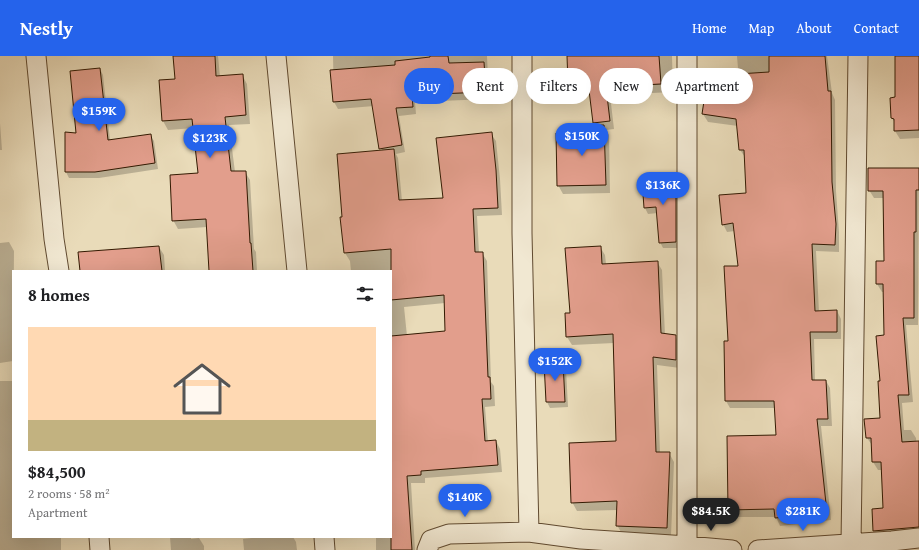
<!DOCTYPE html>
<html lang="en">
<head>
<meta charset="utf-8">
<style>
	:root { --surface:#fff; --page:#f2f2f2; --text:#202124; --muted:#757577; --accent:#2563eb }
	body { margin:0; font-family:"Gentium Book Plus",serif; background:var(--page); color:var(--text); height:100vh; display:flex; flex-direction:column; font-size:15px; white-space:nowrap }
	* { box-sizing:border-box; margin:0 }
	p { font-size:13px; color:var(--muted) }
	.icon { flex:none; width:22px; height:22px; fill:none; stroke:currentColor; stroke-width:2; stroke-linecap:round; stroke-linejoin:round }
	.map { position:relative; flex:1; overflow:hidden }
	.side { position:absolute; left:12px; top:214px; width:380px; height:268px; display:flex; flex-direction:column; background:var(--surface); border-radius:0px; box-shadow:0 4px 16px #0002 }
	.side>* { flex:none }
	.guide { position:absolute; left:404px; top:12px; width:380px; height:36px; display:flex; gap:8px }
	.price { position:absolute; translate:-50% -34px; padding:0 9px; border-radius:14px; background:var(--accent); color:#fff; font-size:13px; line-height:26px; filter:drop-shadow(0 1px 2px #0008) }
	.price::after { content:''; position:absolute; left:50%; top:24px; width:12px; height:9px; margin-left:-6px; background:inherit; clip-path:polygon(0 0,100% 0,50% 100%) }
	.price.selected { background:#222; color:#fff }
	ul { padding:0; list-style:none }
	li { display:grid; align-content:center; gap:8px; height:212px; padding:0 16px }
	li span { display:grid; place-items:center; height:124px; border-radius:0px; color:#555 }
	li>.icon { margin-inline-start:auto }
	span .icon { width:72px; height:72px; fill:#fffc; stroke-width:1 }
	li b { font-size:17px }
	h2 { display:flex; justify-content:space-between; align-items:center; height:48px; padding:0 16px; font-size:17px }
	.pill { padding:0 14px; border-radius:18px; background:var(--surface); box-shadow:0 4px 16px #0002; font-size:14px; line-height:36px }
	.pill.selected { background:var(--accent); color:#fff }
	header { display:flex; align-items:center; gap:24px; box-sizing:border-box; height:56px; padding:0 20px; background:var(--accent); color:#fff }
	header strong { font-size:19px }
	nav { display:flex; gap:22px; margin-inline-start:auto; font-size:14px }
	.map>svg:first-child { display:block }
	.shadow { fill:#0003; fill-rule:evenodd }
	.building { fill:#e29e8c; stroke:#331a02 }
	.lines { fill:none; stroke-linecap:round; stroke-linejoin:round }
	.street-casing { stroke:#604a30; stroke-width:21 }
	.street { stroke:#f1e8d2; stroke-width:19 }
</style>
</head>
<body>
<header>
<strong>Nestly</strong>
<nav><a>Home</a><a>Map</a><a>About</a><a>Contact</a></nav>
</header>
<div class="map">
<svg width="919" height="494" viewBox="0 0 919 494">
	<rect width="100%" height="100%" fill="#e9dbb9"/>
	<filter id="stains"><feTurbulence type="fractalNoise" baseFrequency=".005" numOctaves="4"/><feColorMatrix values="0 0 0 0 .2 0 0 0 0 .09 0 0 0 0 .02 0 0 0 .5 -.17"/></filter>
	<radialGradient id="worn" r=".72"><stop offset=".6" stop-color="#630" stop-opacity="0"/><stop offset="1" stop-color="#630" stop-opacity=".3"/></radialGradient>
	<path class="shadow" d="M 174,0 L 218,0 L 220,21 L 242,19 L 247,28 L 250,68 L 229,69 L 235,116 L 245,116 L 250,124 L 254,193 L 256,196 L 257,215 L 210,215 L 207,171 L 178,173 L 173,164 L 199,118 L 194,72 L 168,74 L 163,65 L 160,25 L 176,24 Z
		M 333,0 L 487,0 L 489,43 L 415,46 L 416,58 L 399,60 L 405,96 L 396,98 L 398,102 L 402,145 L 444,143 L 491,78 L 496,85 L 500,123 L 502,159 L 477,160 L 479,197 L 482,197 L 487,205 L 491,326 L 494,330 L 495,350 L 485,351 L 488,386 L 496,385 L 500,393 L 502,416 L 425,422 L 425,427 L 411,427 L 415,494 L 376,494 L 376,481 L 391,481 L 391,215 L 351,215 L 350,205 L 345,197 L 382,95 L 374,50 L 338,53 L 334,46 ZM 445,247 L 446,276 L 407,280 L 404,251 Z
		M 568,0 L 672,0 L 673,36 L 610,39 L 614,73 L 606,74 L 609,79 L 610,137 L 563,138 L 558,129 L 582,78 L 596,70 L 594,67 L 590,34 L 574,35 L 569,27 Z
		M 737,0 L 827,0 L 832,37 L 835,44 L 836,135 L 839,176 L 839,196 L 816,195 L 819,256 L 837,255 L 841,263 L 841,283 L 814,283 L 815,325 L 826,325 L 830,332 L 832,370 L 821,370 L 831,464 L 780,470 L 776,461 L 734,461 L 729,454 L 777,380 L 775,352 L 730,352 L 726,345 L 729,286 L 739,211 L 735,175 L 727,176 L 723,168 L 747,137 L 745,101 L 740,94 L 738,70 L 708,66 L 703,58 L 740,38 Z
		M 896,0 L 919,0 L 919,82 L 900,83 L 895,75 L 895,67 L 892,62 L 896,42 Z
		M 100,13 L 103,19 L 110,84 L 150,79 L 154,85 L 158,113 L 99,122 L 69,122 L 66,116 Z
		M 0,67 L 2,94 L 0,94 Z
		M 919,113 L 918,269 L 906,269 L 913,346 L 902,347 L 904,374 L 911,374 L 916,382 L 919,416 L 919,479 L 879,483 L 874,475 L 873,454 L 884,453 L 882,414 L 878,414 L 873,406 L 872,389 L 867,382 L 881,363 L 881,326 L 885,280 L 884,236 L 882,236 L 877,228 L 877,206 L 885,206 L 884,142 L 874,142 L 869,134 Z
		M 675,123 L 679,129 L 679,192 L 663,192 L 660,186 L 658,157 L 648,158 L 645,152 Z
		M 9,186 L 14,195 L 13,305 L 0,307 L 0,187 Z
		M 159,191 L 164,199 L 165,215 L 81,215 Z
		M 600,191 L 605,199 L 606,208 L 657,206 L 662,214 L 665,279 L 675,280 L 680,288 L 680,312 L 657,309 L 660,397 L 669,397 L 674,406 L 671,480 L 622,478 L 617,469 L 618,454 L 577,455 L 572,446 L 617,386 L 614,287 L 572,289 L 567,281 L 571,258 Z
		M 562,306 L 566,313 L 568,351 L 550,352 L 547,346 Z
		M 0,325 L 13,325 L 13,481 L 61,481 L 61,494 L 0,494 Z
		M 170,481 L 191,481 L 191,483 L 199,482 L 204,490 L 204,494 L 171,494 Z
		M 260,481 L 293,481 L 296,486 L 297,494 L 244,494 L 243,483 Z"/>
	<path class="building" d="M 173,0 L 215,0 L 216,20 L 243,18 L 246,59 L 225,61 L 231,115 L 246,115 L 250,187 L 251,187 L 253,215 L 209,215 L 206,163 L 172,165 L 170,119 L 198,117 L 192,63 L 162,65 L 159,24 L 175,23 Z
		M 430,0 L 448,0 L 449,7 L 484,6 L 486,36 L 412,39 L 413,51 L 396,52 L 402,89 L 379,93 L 371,43 L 333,46 L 330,14 L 395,9 L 395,5 L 430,1 Z
		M 567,0 L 659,0 L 661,28 L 606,31 L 610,65 L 593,67 L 588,26 L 568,27 Z
		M 769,0 L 825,0 L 828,35 L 831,35 L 832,126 L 836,168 L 835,189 L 812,188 L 815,255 L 837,254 L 837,276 L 810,276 L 812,324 L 826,324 L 828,363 L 817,363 L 827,457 L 775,462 L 774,453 L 728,454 L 727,380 L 776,379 L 774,345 L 725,345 L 724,285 L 728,285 L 724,210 L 738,210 L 733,167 L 722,169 L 719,139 L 746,137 L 744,94 L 739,94 L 736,63 L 702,58 L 706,32 L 738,36 L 738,18 L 769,16 Z
		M 895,0 L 919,0 L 919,74 L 894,75 L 894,63 L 891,62 L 890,42 L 895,41 Z
		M 100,12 L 108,84 L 151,78 L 155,107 L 95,116 L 65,116 L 65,76 L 76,77 L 70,15 Z
		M 604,69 L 606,129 L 557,130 L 556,77 L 581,77 L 581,70 Z
		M 492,76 L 496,114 L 498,152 L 473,153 L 475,196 L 483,196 L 488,321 L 490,321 L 491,343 L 482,343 L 485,385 L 496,384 L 498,409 L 421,415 L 421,419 L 407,420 L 412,494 L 391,494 L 391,280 L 445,275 L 444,239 L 391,244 L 391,193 L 344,197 L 340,161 L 342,161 L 337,98 L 394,93 L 399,144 L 443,142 L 436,82 Z
		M 868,112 L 919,112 L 919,134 L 916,134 L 916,176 L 914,176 L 914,262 L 903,262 L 909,339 L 898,339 L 902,386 L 919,385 L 919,471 L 873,475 L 872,453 L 883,452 L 881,406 L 872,406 L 871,382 L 866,382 L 864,363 L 880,362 L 878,325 L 880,325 L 876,280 L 884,279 L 883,228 L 876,228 L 876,205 L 884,205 L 883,135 L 868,135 Z
		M 676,122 L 676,186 L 659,187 L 656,151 L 644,152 L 642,124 Z
		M 159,190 L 162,215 L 80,215 L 78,196 Z
		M 601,190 L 602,208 L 658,205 L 661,277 L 676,279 L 676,304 L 653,301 L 656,396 L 670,396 L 667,472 L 616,470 L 617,445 L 571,447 L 569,387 L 616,385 L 613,278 L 566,281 L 565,257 L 570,257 L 565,192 Z
		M 563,305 L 565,346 L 546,346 L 544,306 Z"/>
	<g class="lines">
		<defs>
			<path id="street" d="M 36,0 L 54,183 L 59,215
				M 276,0 L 297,215
				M 522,0 L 522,177 L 529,476
				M 99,481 L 100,494
				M 324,481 L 325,494
				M 851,488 L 858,0
				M 687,490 L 687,0
				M 427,494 L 431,484 L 449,478 L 529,476 L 581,483 L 687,490 L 732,494
				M 758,494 L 892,485 L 919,482"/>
		</defs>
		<use href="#street" class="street-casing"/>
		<use href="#street" class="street"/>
	</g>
	<rect width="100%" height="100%" filter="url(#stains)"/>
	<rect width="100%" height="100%" fill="url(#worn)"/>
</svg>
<b class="price" style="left:99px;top:76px">$159K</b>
<b class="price" style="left:582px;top:101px">$150K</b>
<b class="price" style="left:210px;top:103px">$123K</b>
<b class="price" style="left:663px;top:150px">$136K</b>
<b class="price" style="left:555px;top:326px">$152K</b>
<b class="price" style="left:465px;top:462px">$140K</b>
<b class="price selected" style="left:711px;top:476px">$84.5K</b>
<b class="price" style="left:803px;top:476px">$281K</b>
<div class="guide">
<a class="pill selected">Buy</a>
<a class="pill">Rent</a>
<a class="pill">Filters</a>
<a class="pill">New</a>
<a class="pill">Apartment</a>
</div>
<section class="side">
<h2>8 homes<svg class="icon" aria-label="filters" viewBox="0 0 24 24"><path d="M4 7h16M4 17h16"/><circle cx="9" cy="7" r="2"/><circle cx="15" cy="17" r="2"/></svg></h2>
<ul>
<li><span style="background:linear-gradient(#ffd9b3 75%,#c2b280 0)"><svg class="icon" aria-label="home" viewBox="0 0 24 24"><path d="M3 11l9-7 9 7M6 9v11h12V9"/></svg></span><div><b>$84,500</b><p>2 rooms · 58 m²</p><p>Apartment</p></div></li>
</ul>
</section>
</div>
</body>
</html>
